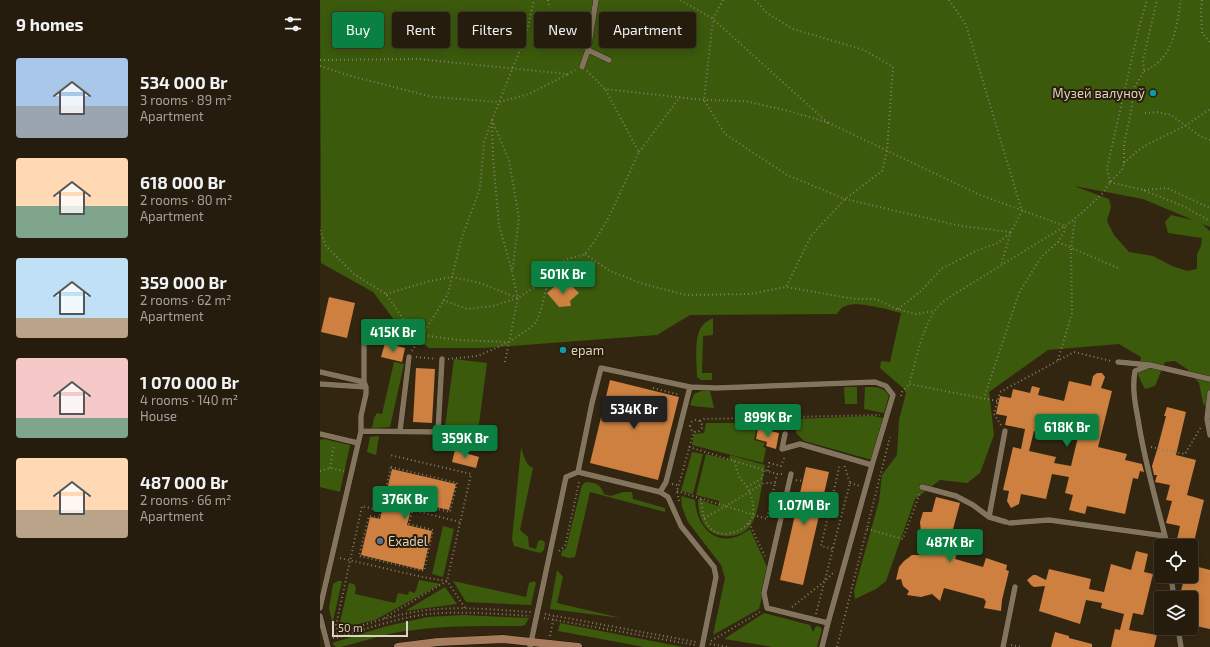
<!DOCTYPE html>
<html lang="en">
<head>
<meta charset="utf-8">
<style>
	:root { --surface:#261c0d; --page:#32291b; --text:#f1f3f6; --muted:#a4a19d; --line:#423a2e; --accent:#0b8043 }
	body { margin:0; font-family:"Exo 2",sans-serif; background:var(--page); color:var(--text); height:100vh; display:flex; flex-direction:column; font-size:15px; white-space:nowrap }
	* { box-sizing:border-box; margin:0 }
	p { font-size:13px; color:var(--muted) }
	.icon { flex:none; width:22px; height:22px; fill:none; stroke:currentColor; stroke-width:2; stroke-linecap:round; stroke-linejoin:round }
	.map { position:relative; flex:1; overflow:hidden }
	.side { display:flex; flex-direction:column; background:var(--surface); width:320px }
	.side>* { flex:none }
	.banner { position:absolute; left:12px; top:12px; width:380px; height:36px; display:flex; gap:8px }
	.tools { position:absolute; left:834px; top:539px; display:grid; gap:8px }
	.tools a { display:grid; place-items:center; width:44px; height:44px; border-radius:4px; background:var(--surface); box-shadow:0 2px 10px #0003,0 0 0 1px var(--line); font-size:20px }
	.scale { position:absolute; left:12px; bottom:10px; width:76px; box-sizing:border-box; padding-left:4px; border:2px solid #dbd3c6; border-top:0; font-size:11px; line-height:14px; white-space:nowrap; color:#dbd3c6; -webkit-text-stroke:3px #291d08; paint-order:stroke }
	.price { position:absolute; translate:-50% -34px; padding:0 9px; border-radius:4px; background:var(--accent); color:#fff; font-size:13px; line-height:26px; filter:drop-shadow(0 1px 2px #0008) }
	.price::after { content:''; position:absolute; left:50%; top:24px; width:12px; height:9px; margin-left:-6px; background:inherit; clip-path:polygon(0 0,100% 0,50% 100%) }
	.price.current { background:#222; color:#fff }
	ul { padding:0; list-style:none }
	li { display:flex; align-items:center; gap:12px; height:100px; padding:0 16px }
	li span { display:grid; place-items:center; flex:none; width:112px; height:80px; border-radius:4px; color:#555 }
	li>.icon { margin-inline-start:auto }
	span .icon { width:48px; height:48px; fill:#fffc; stroke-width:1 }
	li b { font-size:17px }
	h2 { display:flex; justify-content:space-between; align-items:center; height:48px; padding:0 16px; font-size:17px }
	.pill { padding:0 14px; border-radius:4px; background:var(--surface); box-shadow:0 2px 10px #0003,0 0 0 1px var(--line); font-size:14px; line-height:36px }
	.pill.current { background:var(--accent); color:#fff }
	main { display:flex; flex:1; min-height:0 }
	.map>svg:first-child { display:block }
	.green { fill:#3b5a0c; fill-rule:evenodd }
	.building { fill:#cd8040; fill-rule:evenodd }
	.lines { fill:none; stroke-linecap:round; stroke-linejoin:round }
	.lane-casing { stroke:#1b0f00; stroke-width:6 }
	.secondary-casing { stroke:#1b0f00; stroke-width:9 }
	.path { stroke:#867c6a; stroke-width:2; stroke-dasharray:1 3; stroke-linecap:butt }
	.lane { stroke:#83745d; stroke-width:5.5 }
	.secondary { stroke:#a77c5e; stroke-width:8 }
	.culture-dot { fill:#0f9aa8; stroke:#291d08; stroke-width:1.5 }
	.service-dot { fill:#5c6f8a; stroke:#291d08; stroke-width:1.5 }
	.labels { text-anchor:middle; stroke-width:4; stroke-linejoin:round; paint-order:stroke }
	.poi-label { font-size:13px; fill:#dbd3c6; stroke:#291d08; text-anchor:start }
</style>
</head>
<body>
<main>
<section class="side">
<h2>9 homes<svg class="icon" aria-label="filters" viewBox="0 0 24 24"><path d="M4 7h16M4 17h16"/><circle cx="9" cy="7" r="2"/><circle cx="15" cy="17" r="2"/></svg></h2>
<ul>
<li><span style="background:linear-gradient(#a9c7e8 60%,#9aa5b1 0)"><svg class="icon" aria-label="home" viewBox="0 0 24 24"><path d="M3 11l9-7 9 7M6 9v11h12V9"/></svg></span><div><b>534 000 Br</b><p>3 rooms · 89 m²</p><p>Apartment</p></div></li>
<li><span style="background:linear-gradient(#ffd9b3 60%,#7fa58c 0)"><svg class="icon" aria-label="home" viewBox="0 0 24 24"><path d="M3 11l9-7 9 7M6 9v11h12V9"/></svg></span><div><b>618 000 Br</b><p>2 rooms · 80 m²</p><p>Apartment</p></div></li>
<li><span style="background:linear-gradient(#bfe0f5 75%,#b9a48a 0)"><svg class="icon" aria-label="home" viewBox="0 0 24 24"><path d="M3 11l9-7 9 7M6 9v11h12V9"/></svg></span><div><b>359 000 Br</b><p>2 rooms · 62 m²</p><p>Apartment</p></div></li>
<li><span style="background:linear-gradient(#f6c9c9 75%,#7fa58c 0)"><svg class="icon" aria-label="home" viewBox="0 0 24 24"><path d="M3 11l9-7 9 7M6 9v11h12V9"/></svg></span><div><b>1 070 000 Br</b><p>4 rooms · 140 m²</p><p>House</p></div></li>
<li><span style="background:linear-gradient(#ffd9b3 65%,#b9a48a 0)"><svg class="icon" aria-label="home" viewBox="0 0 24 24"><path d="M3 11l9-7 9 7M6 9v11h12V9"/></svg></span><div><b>487 000 Br</b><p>2 rooms · 66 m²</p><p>Apartment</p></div></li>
</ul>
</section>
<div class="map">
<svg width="890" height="647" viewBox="0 0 890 647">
	<rect width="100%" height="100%" fill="#332611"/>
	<path class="green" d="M 0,0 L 890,0 L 890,227 L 882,224 L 890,231 L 890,414 L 883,403 L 879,383 L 867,369 L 855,361 L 845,362 L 835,386 L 825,389 L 818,375 L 821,357 L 799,344 L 728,350 L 669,392 L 674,435 L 660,473 L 647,483 L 620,480 L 595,499 L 566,581 L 556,589 L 535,599 L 534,591 L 559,501 L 562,475 L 577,455 L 579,420 L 586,393 L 583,388 L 560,368 L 561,361 L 570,362 L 581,313 C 569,310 541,302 529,305 C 523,306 520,309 517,314 L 370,315 L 337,335 L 164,348 L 109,348 L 78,325 L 53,292 L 1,263 ZM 754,186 L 823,199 L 873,220 L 851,215 L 845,222 L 848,233 L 882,238 L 881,246 L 877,254 L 877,269 L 867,271 L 852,266 L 833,256 L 809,252 L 794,235 L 787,221 L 791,207 L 789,199 Z
		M 393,318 L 393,335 L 383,336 L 382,373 L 392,373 L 392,380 L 381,380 L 377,377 C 377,364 373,335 383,325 C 385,322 390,320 393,318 Z
		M 134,359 L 167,363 L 157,439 L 124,435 Z
		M 74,362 L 84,364 L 70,427 L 52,428 L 54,418 L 57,413 L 62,414 Z
		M 524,387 L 537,387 L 537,404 L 525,404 Z
		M 545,387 C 555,387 564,386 569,396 L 564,413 L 544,409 Z
		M 384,390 L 390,391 L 394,408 L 373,406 L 370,405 L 374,394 Z
		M 553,416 L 563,418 L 552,460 L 484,441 L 476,433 L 476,426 L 457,424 L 456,430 L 437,427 L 434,440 L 445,443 L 443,447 L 446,448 L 443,463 L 372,445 L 374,434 L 384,433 L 386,423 L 445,423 L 448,420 Z
		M 59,436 L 56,455 L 47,452 L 50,437 Z
		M 4,439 L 30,445 L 20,492 L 0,487 L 0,440 Z
		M 201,448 C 204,455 205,465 213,468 L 200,530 L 208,537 L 209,547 L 216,549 L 218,542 L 220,540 L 224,541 L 225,544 L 224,550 L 220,553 L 194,546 L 192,539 Z
		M 372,452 L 383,454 L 373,494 L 361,491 Z
		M 386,454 L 409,460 L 410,455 L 445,465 C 443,477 439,512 433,521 C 429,530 421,535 411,536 C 387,538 378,521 378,499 L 398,506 L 399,501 L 376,495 Z
		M 266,482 C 277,483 280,484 284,494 L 291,496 L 303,492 L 312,492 L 313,499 L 345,508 L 345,512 L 270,492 L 255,557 L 250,558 L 241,556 L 242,551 L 246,548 L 262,485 Z
		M 361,496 L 375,500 C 377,532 402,551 430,529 L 448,569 L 441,592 L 442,597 L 439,609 L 393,635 L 405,578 L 401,565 L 368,522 L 362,507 Z
		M 123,526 L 134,529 L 123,577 L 112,574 Z
		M 237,570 L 243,577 L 237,603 L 301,618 L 230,609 Z
		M 99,580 L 121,584 L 55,620 L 34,625 L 20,622 L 29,583 L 34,584 L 36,587 L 35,594 L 75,603 L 78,593 L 88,595 L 89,591 L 95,593 Z
		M 18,581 L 22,581 L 13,621 L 12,621 L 9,608 L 13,584 Z
		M 133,581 L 206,597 L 209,583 L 214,581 L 216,583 L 211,605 L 146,602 Z
		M 125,587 L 137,604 L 85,611 Z
		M 444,613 L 490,625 L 493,632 L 496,626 L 500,627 L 502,630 L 497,647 L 453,647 L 404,639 Z
		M 143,615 L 209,618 L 205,625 L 201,626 C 157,626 112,625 69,634 C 53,638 37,643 21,647 L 16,647 L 12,643 L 67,626 L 108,617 Z
		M 240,623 L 255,626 L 363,647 L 324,647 L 238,631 Z"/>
	<path class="building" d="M 252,286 L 259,293 L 250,301 L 251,306 L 239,307 L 227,293 L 234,287 Z
		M 9,297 L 35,303 L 27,338 L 1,332 Z
		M 65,343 L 85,348 L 82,362 L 61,357 Z
		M 96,368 L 115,369 L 112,423 L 93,422 Z
		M 777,373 L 782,373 L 785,377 L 781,388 L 792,391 L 778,447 L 807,454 L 805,460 L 822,464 L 824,472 L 820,471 L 818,479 L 813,478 L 805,514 L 767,506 L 765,514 L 749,510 L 753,495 L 745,493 L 749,477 L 732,474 L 726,499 L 701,494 L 699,504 L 691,508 L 687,501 L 689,491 L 683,490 L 693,447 L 701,449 L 705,429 L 685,425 L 687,416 L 676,414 L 680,396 L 691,398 L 693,389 L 710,393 L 712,386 L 720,388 L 718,395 L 744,401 L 749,381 L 771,386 L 773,376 ZM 725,420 L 760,429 L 751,466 L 734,463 L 736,457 L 709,451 L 714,431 L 722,433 Z
		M 290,380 L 359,397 L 338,480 L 270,463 Z
		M 847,407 L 866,412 L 856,455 L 876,460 L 867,495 L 884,500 L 873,546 L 863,546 L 856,544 L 860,526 L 846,523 L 852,501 L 846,500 L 850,485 L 835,482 L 837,475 L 834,475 L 832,466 L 837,450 L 846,416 L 844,416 Z
		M 438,428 L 459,433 L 456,449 L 446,446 L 447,442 L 436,439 Z
		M 135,450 L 159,457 L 156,468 L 132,462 Z
		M 486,467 L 509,472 L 483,585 L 460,580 Z
		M 72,469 L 136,484 L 129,510 L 93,502 L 87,525 L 112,531 L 103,570 L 41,555 L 50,517 L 60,519 Z
		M 616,497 L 640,503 L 629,544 L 639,546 L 635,559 L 663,567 L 666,558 L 687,565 L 686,570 L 689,571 L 682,600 L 681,611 L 664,608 L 666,601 L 664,600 L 665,599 L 624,588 L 620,601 L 612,594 L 601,597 L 587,595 L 589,591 L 583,586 L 581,579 L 576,580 L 579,567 L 584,561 L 592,555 L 603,555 L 608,534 L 601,532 L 600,522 L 603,512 L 612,512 Z
		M 816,551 L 828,554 L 824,572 L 833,574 L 823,615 L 813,613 L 809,630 L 837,635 L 834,647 L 791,647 L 795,629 L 800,630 L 804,614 L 781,608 L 782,603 L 766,600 L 760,624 L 719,611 L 725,586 L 714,587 L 711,585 L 707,580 L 713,575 L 716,575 L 726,580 L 729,569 L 771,579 L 769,589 L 784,592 L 791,564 L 811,570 Z
		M 871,565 L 890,570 L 890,629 L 871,625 L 871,598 L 864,598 L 865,596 L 860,594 L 865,576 L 871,576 Z
		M 735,632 L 749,636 L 749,638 L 772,644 L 772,647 L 731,647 Z"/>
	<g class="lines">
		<defs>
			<path id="lane" d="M 268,50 L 289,60
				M 262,67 L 268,50 L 276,0
				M 44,322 L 44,382 L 46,387
				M 798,362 L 830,365 L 890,379
				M 830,365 L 815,371 C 812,387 815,403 818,419 C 824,459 835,497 845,536 L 847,546
				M 0,372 L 44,382
				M 0,384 L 46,387 L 46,394 L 41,416 L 41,431 L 0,608
				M 890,393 L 887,419 L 890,435
				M 41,431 L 118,432 L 122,359
				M 80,431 L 89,357
				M 0,434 L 38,443
				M 465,434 L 462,449 L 480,444 L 552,465 L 508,623
				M 258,472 L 272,403 L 281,368 L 370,387 L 396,388 L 555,382 L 566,386 L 573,395 L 552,465
				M 471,474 L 444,593 L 447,608 L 508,623 L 502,647
				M 602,487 L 636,496 L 653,505 L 669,517 L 686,522
				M 340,492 L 346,482 L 370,387
				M 669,517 L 685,431
				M 690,523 L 729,520 L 845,536
				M 851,576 L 854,598
				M 0,616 L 8,647
				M 858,628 L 861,647
				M 210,647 L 246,477 L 258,472 L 340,492 L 348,497 L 361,526 L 394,567 L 396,577 L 382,647
				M 683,647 L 695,587"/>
			<path id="secondary" d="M 78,647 L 118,642 L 183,639 L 258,647"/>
		</defs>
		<use href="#lane" class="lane-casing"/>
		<use href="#secondary" class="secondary-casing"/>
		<path class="path" d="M 228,0 L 230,8
			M 360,0 L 393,19 L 508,123
			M 403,0 L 393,19 L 384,100 L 405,134 L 467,175 L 525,199 L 641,226 L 691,232
			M 435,0 L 447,13 L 473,29 L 544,50 L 573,67 L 567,151 L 562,171 L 525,199 L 491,236 L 466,287
			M 629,0 L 646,25 L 702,211 L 691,232 L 681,265
			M 882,0 L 881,10 L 882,33 L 890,42
			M 261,13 L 267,14
			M 0,60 L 98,59 L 248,74 L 255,70
			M 0,66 L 31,76 L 113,97 L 179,102 L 209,94 L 248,74
			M 267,71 L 285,89 L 384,100 L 425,101 L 469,111 L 509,123 L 660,195 L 745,226 L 744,232 L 738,242 L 721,257 L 699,293 L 664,398
			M 824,71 C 854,59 856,28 861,0
			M 825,113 L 837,112 L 851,115 L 880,136 L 890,140
			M 172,120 L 189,160 L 199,218 L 192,273 L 198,298 L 189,342
			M 172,123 L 173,158 L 179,225 L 192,271
			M 319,152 L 360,97
			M 804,163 L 816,152 L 828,144 L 865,126 L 890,109
			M 790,182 L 787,168 L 819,27 L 827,0
			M 790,182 L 823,190 L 863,206 L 890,221
			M 824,190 L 847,188 L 890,208
			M 0,230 L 6,246 L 34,274 L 66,294 L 86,323 L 101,335 L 139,340 L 188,342
			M 738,242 L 798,268
			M 265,254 L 290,271 L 323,284 L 366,295 L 429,294 L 466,287 L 535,299 L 556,299 L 577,309 L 596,314 L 615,311
			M 66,294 L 110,281 L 132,277 L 160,283 L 198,298
			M 123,300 L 147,309 L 173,306 L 198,298 L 228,278
			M 578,309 L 601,291 L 621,269 L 656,251 L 678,243 L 690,233
			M 92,351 L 128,294 L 141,240 L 160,188 L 164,142 L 172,120 L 206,35 L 214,0
			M 96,357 L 116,359
			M 128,359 L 158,356 L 189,342
			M 738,360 L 752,313 L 751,248 L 755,219
			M 185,362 L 189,342 L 210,328 L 217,321 L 222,306 L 229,277 L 234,266 L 248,259 L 265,254 L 274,242 L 289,217 L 319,152 L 285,89
			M 333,388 L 360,395
			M 581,396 L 582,392 L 589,384
			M 677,401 L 589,384 C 597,359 601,329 617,308 C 620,304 625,301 628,298 L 745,226 L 764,211 L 783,193 L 790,182 L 802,170 L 804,163 L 804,144 L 811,112 L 814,88 L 824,71 L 823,60 L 837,0
			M370 426a6 6 0 1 1 12 0a6 6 0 1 1-12 0Z
			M 380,421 L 384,419 L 560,415
			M 681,425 L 674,414 L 680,392 L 754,352 L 791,361
			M 369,447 L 457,474 L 464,474
			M 831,447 L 865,454 L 881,427
			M 71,467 L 137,483 L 130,512 L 94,503 L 89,524 L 113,530 L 104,571 L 39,556 L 49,516 L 59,518 Z
			M 10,468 L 14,445
			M 0,471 L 10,468 L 24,471
			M 448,471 L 449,463 L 461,466 L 465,456
			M 476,480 L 483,481
			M 530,483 L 540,486
			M 352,484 L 358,485
			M 427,487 L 442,478 L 444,469
			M 357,491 L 447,519 L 457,474
			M 381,499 C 382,510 383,520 390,528 C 402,541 430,530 433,514 C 434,505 432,495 427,487 C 425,484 422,481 420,478 C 417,472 416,466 414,460
			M 359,501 L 357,491 L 374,431
			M 92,510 L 140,522
			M 384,518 L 406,506 L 444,483 L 456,483
			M 429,523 L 445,556
			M 547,529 L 583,539 L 600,493
			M 513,548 L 530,483 L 524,464
			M 239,551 L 245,546 L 259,483 L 261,481
			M 20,558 L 102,577 L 127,581 L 151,474 L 70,455
			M 472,607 L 505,581 L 515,571
			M 225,614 L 376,642
			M 496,614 L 513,549 L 501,546 L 520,464
			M 64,618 L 127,581 L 145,608
			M 224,618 L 375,645
			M 18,633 L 16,625 L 42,506 L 61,511
			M 13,635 C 43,625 75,614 107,610 C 141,606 177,610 211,612
			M 230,636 L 234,616
			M 13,638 L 16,638 C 46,629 77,618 108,614 C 142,611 176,614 210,616
			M 391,641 L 440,612
			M 390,644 L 408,647
			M 691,645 L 701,647
			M 517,647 L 570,437"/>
		<use href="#lane" class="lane"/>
		<use href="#secondary" class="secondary"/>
	</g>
	<g class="culture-dot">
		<circle cx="833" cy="93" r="4"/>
		<circle cx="243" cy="350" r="4"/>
	</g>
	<circle class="service-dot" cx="60" cy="541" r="4"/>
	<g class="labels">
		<g class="poi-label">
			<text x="825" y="98" text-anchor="end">Музей валуноў</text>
			<text x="251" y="355">epam</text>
			<text x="68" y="546">Exadel</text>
		</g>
	</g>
</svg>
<div class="tools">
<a><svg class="icon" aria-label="locate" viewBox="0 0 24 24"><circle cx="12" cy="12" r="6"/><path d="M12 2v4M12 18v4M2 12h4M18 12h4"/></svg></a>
<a><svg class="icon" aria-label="layers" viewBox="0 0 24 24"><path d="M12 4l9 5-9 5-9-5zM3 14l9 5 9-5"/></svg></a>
</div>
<div class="scale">50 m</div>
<b class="price" style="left:243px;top:295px">501K Br</b>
<b class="price" style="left:73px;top:353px">415K Br</b>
<b class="price current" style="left:314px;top:430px">534K Br</b>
<b class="price" style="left:448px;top:438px">899K Br</b>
<b class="price" style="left:747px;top:448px">618K Br</b>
<b class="price" style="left:145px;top:459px">359K Br</b>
<b class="price" style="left:85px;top:520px">376K Br</b>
<b class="price" style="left:484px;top:526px">1.07M Br</b>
<b class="price" style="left:630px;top:563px">487K Br</b>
<div class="banner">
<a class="pill current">Buy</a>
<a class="pill">Rent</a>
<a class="pill">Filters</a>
<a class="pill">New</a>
<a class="pill">Apartment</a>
</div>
</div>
</main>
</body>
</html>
